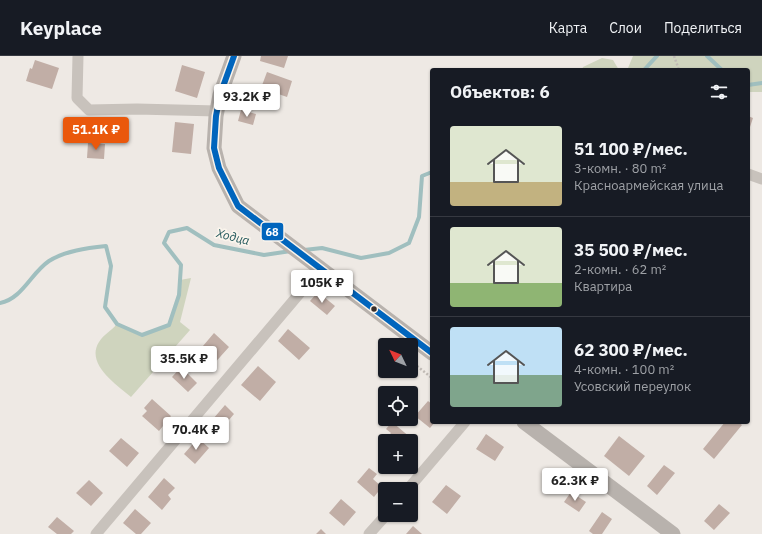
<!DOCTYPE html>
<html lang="ru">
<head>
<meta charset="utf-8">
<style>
	:root { --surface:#171b24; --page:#20242c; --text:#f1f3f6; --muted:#9ea1a6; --line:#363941; --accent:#ea580c }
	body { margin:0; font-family:"IBM Plex Sans",sans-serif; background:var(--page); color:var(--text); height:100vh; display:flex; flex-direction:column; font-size:15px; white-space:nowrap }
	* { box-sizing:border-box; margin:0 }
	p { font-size:13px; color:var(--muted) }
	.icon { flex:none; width:22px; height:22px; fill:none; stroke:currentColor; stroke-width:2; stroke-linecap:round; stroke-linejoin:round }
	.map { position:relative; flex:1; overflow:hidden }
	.sheet { position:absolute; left:430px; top:12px; width:320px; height:356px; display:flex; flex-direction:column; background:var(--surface); border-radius:4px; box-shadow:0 1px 3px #0004 }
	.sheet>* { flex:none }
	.needle { width:26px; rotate:313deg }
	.tools { position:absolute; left:378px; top:282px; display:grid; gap:8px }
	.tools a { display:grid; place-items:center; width:40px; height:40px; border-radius:4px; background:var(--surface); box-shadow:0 1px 3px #0004; font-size:20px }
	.price { position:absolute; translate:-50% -34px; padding:0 9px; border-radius:4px; background:#fff; color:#222; font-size:13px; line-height:26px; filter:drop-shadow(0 1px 2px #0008) }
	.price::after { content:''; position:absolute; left:50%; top:24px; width:12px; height:9px; margin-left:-6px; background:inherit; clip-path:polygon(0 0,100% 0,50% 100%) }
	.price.selected { background:var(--accent); color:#fff }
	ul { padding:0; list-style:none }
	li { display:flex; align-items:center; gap:12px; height:100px; padding:0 20px }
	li+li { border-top:1px solid var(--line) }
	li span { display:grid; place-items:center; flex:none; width:112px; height:80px; border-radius:4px; color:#555 }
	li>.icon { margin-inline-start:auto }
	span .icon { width:48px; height:48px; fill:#fffc; stroke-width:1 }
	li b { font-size:17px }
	h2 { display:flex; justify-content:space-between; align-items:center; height:48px; padding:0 20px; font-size:17px }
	header { display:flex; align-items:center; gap:24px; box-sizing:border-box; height:56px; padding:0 20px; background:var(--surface); border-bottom:1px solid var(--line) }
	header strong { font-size:19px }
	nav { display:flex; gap:22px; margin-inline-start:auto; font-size:14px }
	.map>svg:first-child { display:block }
	.green { fill:#cfd4be }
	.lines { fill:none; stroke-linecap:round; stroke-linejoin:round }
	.stream { stroke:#a0bfbf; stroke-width:4 }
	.building { fill:#c1aea6 }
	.path { stroke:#c0bab5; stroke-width:2.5; stroke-dasharray:2 2; stroke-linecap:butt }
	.street { stroke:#c8c2bc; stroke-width:11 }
	.secondary { stroke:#b8b2ad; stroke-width:15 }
	.bus-1-casing { stroke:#faf4ec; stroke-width:9 }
	.bus-1 { stroke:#0065bd; stroke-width:6 }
	.bus-dot { fill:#392f2a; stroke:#faf4ec; stroke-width:1.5 }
	.labels { text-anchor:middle; stroke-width:3.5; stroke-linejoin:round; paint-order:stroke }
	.water-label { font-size:12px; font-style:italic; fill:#20565a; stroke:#faf4ec }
	.line-badge { stroke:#faf4ec; stroke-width:1.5 }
	.badge-label { font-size:11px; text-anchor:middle; font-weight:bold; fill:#fff }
</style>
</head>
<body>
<header>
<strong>Keyplace</strong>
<nav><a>Карта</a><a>Слои</a><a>Поделиться</a></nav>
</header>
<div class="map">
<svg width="762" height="478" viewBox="0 0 762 478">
	<rect width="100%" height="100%" fill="#eee9e4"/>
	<path class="green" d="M 633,0 L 762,0 L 762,36 L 748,36 L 748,14 L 629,14 L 628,12 Z
		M 602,2 L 613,4 L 619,14 L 582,14 L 583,11 Z
		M 191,222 L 180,266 L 190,274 L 131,341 C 117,329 85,308 99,286 C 104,278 111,275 117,268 L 142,279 L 168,269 L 179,239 L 180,224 Z"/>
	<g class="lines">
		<path class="stream" d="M 707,0 L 722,14
			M 644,14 L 657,0
			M 748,29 L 762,27
			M 304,194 L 322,192 L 361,202 L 389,197 L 409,187 L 419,161 L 422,120 L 432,116
			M 0,247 C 22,243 31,217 49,205 C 65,195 87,192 106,190 L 111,210 L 105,251 L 117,268 L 142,279 L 169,269 L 179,239 L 181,209 L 164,187 L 169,176 L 187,172 L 214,189 L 264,199 L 291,195"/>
	</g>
	<path class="building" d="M 261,0 L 288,0 L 284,12 L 260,5 Z
		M 35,4 L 59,12 L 52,33 L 26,25 L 30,12 L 32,13 Z
		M 182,9 L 205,16 L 197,42 L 175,35 Z
		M 267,16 L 292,25 L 287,41 L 261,32 Z
		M 241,54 L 256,58 L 253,69 L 238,65 Z
		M 748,60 L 753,62 L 748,77 Z
		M 175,66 L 194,68 L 191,98 L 172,96 Z
		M 88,87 L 105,88 L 104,103 L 87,102 Z
		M 318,236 L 335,250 L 327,259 L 310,245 Z
		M 288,273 L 310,292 L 299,304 L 278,285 Z
		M 214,277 L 229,291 L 212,310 L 197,297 Z
		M 258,310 L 276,326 L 260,345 L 241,329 Z
		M 181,311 L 197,327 L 188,336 L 172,321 Z
		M 152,343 L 171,360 L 159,375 L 142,360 L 147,355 L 144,352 Z
		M 428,345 L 432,348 L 432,366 L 435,366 L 430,372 L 415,360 Z
		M 225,349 L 234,358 L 217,378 L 207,370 Z
		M 392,366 L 417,387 L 411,394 L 411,385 L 385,385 L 385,388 L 383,386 L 391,377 L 386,373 Z
		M 725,366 L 738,366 L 742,369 L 714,403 L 703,393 Z
		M 486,378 L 504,391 L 495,405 L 476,393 Z
		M 619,380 L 645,400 L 629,420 L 604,400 Z
		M 121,382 L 139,397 L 127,411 L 109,395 Z
		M 198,382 L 209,392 L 195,408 L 184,398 Z
		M 664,409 L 675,417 L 657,439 L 647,430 Z
		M 369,412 L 377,418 L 373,423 L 382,431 L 374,441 L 357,426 Z
		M 164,422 L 175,432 L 168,439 L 171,443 L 162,454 L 148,441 Z
		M 89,424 L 103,437 L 91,450 L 76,437 Z
		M 446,429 L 461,440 L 447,458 L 432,446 Z
		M 571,436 L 586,446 L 579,456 L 564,446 Z
		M 341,443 L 356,456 L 344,470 L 329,457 Z
		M 719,448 L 730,457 L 714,474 L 704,465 Z
		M 135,453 L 151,467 L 141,478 L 136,478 L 123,467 Z
		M 602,456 L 612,463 L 602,478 L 593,478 L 589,475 Z
		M 57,461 L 74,475 L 71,478 L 57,478 L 48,471 Z
		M 413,470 L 422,478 L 406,478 Z
		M 321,473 L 326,478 L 316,478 Z"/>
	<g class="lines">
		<path class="path" d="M 674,0 L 679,14
			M 417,310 L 432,322"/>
		<path class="street" d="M 78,0 L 77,42 L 89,54 L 137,53 L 217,55
			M 748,118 L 762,123
			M 408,433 L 465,366
			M 96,478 L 321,212
			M 369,478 L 386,459"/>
		<path class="secondary" d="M 234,0 L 220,39 L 216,60 L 214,92 L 219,112 L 238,150 L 432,297
			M 524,366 L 673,478"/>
		<defs>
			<path id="bus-1" d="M 234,0 L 220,39 L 216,60 L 214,92 L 219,112 L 238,150 L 432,297"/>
		</defs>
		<use href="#bus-1" class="bus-1-casing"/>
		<use href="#bus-1" class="bus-1"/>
	</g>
	<circle class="bus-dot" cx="374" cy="253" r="3.5"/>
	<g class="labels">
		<g class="water-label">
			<text transform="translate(233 181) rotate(14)" y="4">Ходца</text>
		</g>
	</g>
	<rect class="line-badge" x="261" y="166" width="23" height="19" rx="4" fill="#0065bd"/>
	<g class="badge-label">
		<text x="272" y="180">68</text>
	</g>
</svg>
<div class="tools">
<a><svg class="needle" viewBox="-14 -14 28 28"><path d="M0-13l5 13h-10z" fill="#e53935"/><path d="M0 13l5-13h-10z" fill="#9ea1a6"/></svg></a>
<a><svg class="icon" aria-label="locate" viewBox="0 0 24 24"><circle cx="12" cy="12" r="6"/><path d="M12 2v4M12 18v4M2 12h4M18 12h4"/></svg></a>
<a>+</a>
<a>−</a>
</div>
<b class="price" style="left:247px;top:62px">93.2K ₽</b>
<b class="price selected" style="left:96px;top:95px">51.1K ₽</b>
<b class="price" style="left:322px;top:248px">105K ₽</b>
<b class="price" style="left:184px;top:324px">35.5K ₽</b>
<b class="price" style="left:196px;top:395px">70.4K ₽</b>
<b class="price" style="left:575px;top:446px">62.3K ₽</b>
<section class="sheet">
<h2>Объектов: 6<svg class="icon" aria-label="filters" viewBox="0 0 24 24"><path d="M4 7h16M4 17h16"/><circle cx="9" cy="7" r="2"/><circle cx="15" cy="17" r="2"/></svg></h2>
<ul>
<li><span style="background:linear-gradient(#dfe7d0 70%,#c2b280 0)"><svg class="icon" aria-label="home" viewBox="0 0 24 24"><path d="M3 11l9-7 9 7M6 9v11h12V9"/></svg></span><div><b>51 100 ₽/мес.</b><p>3-комн. · 80 m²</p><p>Красноармейская улица</p></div></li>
<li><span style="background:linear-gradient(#dfe7d0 70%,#8fb573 0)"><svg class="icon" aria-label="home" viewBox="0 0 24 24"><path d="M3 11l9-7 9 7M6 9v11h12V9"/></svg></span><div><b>35 500 ₽/мес.</b><p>2-комн. · 62 m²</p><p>Квартира</p></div></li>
<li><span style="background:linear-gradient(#bfe0f5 60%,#7fa58c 0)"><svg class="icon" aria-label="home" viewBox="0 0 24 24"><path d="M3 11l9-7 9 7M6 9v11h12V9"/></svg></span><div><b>62 300 ₽/мес.</b><p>4-комн. · 100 m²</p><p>Усовский переулок</p></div></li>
</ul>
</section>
</div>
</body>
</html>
